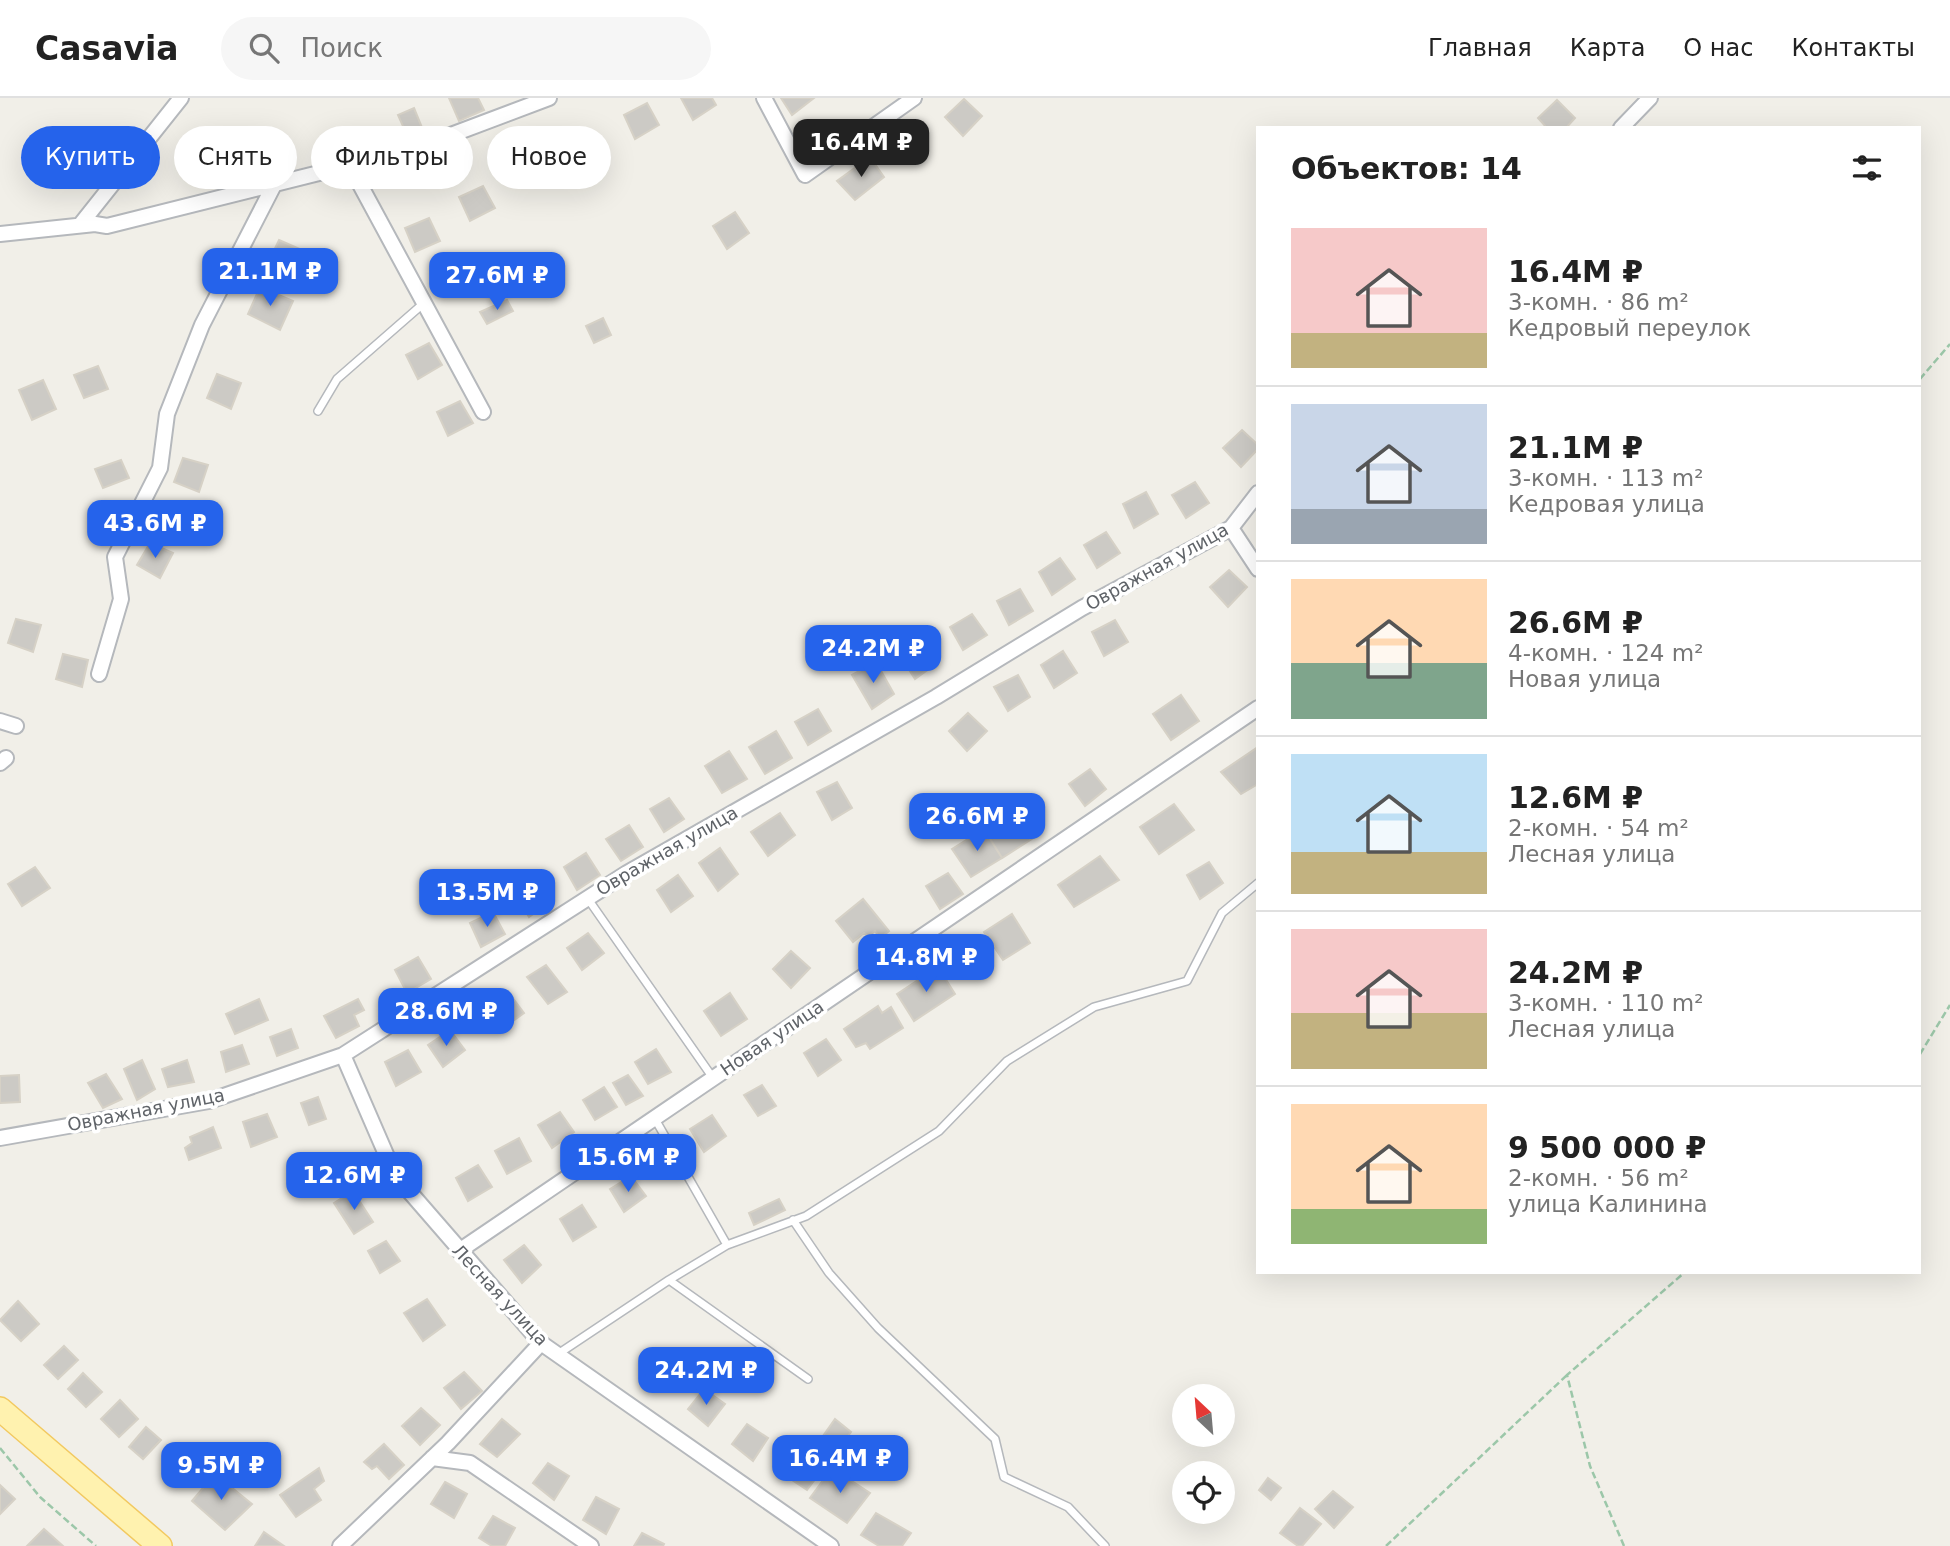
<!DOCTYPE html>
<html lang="ru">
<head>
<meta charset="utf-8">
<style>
	:root { --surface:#fff; --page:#f6f6f6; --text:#222; --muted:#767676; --line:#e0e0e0; --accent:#2563eb }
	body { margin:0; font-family:"DejaVu Sans",sans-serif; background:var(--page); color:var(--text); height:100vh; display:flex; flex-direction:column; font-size:26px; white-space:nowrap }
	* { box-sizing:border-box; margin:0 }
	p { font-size:23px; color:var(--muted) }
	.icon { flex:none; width:38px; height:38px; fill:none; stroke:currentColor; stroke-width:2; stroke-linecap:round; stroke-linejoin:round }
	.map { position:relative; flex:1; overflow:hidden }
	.side { position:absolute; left:1256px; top:28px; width:665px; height:1148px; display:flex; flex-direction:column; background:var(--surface); border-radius:0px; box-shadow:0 7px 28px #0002 }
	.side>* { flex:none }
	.guide { position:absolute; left:21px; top:28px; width:665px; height:63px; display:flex; gap:14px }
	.needle { width:46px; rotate:334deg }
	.fabs { position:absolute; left:1172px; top:1286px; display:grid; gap:14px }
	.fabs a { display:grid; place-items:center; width:63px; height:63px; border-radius:50%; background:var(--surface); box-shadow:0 7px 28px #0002; font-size:35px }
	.price { position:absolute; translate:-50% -60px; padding:0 16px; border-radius:14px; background:var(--accent); color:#fff; font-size:23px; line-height:46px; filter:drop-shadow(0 2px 4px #0008) }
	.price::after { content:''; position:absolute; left:50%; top:42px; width:21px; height:16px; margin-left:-10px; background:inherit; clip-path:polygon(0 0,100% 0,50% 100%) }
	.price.current { background:#222; color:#fff }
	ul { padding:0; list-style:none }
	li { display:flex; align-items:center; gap:21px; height:175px; padding:0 35px }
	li+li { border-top:2px solid var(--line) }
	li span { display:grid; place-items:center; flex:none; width:196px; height:140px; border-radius:0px; color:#555 }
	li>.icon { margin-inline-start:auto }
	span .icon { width:84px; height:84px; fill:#fffc; stroke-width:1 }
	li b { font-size:30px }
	h2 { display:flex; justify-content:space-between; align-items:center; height:84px; padding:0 35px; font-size:30px }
	.pill { padding:0 24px; border-radius:32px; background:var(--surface); box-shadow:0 7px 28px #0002; font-size:24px; line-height:63px }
	.pill.current { background:var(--accent); color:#fff }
	header { display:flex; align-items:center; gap:42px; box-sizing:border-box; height:98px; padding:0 35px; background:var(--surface); border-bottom:2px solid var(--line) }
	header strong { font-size:33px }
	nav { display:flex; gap:38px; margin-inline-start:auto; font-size:24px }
	.search { width:490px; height:63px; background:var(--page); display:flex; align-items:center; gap:18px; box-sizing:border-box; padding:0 24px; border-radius:38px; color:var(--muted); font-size:26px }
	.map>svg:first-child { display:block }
	.building { fill:#cccac5; stroke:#d6d1c6; stroke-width:2 }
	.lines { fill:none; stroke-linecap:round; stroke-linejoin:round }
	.lane-casing { stroke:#b5b8bc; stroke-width:10 }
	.street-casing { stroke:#b5b8bc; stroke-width:18 }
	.primary-casing { stroke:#f2c960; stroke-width:26 }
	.path { stroke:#9cc7a9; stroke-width:2.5; stroke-dasharray:7 3.5; stroke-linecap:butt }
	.lane { stroke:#fff; stroke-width:7 }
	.street { stroke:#fff; stroke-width:14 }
	.primary { stroke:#fff2af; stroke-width:23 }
	.labels { text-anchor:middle; stroke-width:7; stroke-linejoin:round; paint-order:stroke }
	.street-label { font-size:18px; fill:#5f6368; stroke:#fff }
</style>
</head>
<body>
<header>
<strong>Casavia</strong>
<div class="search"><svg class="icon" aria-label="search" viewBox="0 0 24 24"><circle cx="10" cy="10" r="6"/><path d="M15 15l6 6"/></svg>Поиск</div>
<nav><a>Главная</a><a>Карта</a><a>О нас</a><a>Контакты</a></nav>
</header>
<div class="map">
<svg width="1950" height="1448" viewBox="0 0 1950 1448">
	<rect width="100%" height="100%" fill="#f1efe8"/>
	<path class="building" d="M 449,0 L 478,0 L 484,12 L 459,23 Z
		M 681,0 L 712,0 L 716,7 L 693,22 Z
		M 781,0 L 814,0 L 792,17 Z
		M 964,1 L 982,18 L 963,38 L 945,19 Z
		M 1557,2 L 1575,20 L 1566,30 L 1547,30 L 1538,20 Z
		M 647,5 L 659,27 L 635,41 L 624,17 Z
		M 414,10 L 425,37 L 410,44 L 398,17 Z
		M 870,59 L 884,79 L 855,102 L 837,83 Z
		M 483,88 L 495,110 L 470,123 L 459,99 Z
		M 735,114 L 749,135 L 727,151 L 713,128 Z
		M 429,120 L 440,143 L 415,154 L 405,130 Z
		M 279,142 L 302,152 L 291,177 L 268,165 Z
		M 260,189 L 293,203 L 280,232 L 248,216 Z
		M 507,202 L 513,213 L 487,226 L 480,214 Z
		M 603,220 L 611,237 L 594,245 L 586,228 Z
		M 429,245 L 442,267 L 418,281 L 406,257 Z
		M 98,268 L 108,291 L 84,300 L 74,277 Z
		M 217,276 L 241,285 L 231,311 L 207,300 Z
		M 43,282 L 56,311 L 32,322 L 19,292 Z
		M 460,303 L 473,325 L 448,338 L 437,314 Z
		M 1242,332 L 1258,347 L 1258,351 L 1241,369 L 1223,350 Z
		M 183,360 L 208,367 L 199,394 L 174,384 Z
		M 121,362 L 129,380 L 103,390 L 95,371 Z
		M 1195,384 L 1209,405 L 1186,420 L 1172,397 Z
		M 1146,394 L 1158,416 L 1134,430 L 1123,406 Z
		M 1106,434 L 1120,455 L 1097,470 L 1084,447 Z
		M 150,445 L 173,455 L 160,480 L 137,467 Z
		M 1060,460 L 1075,481 L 1052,497 L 1039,474 Z
		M 1229,472 L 1247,489 L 1228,509 L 1210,489 Z
		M 1020,491 L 1033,513 L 1009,527 L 997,503 Z
		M 972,516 L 987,537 L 963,552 L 950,529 Z
		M 16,521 L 41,527 L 33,554 L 8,545 Z
		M 1115,522 L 1128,544 L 1104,558 L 1092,534 Z
		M 922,544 L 937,565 L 915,581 L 901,559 Z
		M 1063,553 L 1077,575 L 1054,590 L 1041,567 Z
		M 63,556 L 88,562 L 82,589 L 56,581 Z
		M 876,564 L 894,596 L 872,611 L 852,577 Z
		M 1018,577 L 1030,599 L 1008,613 L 994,589 Z
		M 1181,597 L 1199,623 L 1171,642 L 1153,616 Z
		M 818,611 L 831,633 L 808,647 L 795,624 Z
		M 968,615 L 987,633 L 967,653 L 949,633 Z
		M 776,633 L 792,660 L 765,676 L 749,649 Z
		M 1258,649 L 1258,686 L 1241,696 L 1221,674 Z
		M 729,653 L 747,681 L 722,695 L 705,668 Z
		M 1090,671 L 1106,691 L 1085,708 L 1069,686 Z
		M 837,684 L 852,710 L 832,722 L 817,694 Z
		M 669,700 L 684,721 L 664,734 L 650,711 Z
		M 1174,706 L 1194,732 L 1159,756 L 1140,729 Z
		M 780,715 L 795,737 L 768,758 L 751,734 Z
		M 1005,719 L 1014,732 L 1027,726 L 1035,739 L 1002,760 L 984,731 Z
		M 629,727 L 643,749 L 621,763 L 606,741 Z
		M 984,731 L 1002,760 L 971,779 L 952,751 Z
		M 720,750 L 738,776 L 718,793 L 699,765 Z
		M 586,755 L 600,777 L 577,792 L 564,769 Z
		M 1100,758 L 1119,782 L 1074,809 L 1058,787 Z
		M 1209,764 L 1223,785 L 1200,801 L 1187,777 Z
		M 35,769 L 50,790 L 22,808 L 8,786 Z
		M 948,775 L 963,796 L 940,811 L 926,788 Z
		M 678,777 L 693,798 L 671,814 L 657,792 Z
		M 531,787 L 544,808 L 529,819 L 516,796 Z
		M 863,801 L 889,833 L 880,840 L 875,833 L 868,839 L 864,835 L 853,844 L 836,823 Z
		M 493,814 L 505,836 L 481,849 L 470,825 Z
		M 1012,816 L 1030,845 L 1003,862 L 984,834 Z
		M 588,835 L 604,855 L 582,872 L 567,850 Z
		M 791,853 L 810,870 L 791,890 L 773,871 Z
		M 418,859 L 431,881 L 407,895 L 395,872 Z
		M 546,867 L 567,894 L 548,906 L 527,879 Z
		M 938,869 L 955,896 L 914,923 L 897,896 Z
		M 509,895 L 524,915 L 502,931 L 488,909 Z
		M 730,895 L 747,921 L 721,938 L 704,913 Z
		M 259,901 L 268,922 L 235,936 L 226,916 Z
		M 358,901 L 364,912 L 354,917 L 359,928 L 336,940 L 324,918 Z
		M 878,908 L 882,915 L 891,909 L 903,930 L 870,951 L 866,945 L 856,949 L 844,931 Z
		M 291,931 L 298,950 L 277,958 L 270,939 Z
		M 450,932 L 465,952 L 443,969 L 428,947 Z
		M 826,941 L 841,962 L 818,978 L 804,955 Z
		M 242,947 L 249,966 L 226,974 L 221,954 Z
		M 656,951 L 671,974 L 648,986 L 635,964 Z
		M 408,952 L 421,974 L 396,988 L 385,964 Z
		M 142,962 L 155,991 L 137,1002 L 124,971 Z
		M 187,962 L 194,984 L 168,989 L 162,971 Z
		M 106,976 L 122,1001 L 103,1010 L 88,985 Z
		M 19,977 L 20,1004 L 0,1005 L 0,978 Z
		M 628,977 L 643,998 L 626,1007 L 613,985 Z
		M 762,987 L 776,1008 L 758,1018 L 744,997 Z
		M 604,989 L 617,1009 L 595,1022 L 583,1002 Z
		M 318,999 L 326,1021 L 309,1027 L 301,1005 Z
		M 560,1014 L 574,1034 L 552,1050 L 538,1027 Z
		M 267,1016 L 277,1039 L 251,1049 L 243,1024 Z
		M 712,1017 L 726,1038 L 704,1054 L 690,1031 Z
		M 213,1029 L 221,1050 L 189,1062 L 185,1050 L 192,1045 L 190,1039 Z
		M 519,1040 L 531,1063 L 507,1076 L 495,1053 Z
		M 478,1067 L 492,1089 L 468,1103 L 456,1080 Z
		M 631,1078 L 646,1098 L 624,1114 L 610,1091 Z
		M 353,1093 L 373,1124 L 354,1136 L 334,1105 Z
		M 779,1101 L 785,1112 L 754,1127 L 749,1115 Z
		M 582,1107 L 596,1129 L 573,1143 L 560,1121 Z
		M 386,1143 L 400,1163 L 380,1175 L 368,1153 Z
		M 524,1147 L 541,1167 L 522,1185 L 504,1162 Z
		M 427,1201 L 445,1227 L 423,1243 L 404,1215 Z
		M 18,1203 L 39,1226 L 21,1243 L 0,1222 Z
		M 64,1248 L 78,1262 L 58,1281 L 44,1267 Z
		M 464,1274 L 482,1293 L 461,1311 L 444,1290 Z
		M 83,1275 L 102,1294 L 86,1309 L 68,1291 Z
		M 704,1291 L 725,1306 L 708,1328 L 688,1311 Z
		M 120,1302 L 138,1321 L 119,1339 L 101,1321 Z
		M 421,1310 L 440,1327 L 420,1347 L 402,1328 Z
		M 502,1321 L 520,1336 L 497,1359 L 480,1346 Z
		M 835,1321 L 851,1334 L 807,1392 L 792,1382 Z
		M 747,1326 L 768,1340 L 753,1363 L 732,1346 Z
		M 146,1329 L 161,1342 L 143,1361 L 129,1349 Z
		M 384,1346 L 404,1367 L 389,1381 L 377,1368 L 372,1371 L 364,1364 Z
		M 548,1365 L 569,1378 L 554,1402 L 533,1385 Z
		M 319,1370 L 324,1383 L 314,1391 L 321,1402 L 296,1419 L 280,1397 Z
		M 832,1370 L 870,1395 L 847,1425 L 810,1400 Z
		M 215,1376 L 252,1406 L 225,1432 L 192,1403 Z
		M 1268,1380 L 1281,1390 L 1271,1402 L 1259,1392 Z
		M 445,1384 L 467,1396 L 454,1420 L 431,1406 Z
		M 0,1387 L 15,1401 L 0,1416 Z
		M 1333,1393 L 1353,1409 L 1334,1430 L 1315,1411 Z
		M 596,1399 L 619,1411 L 606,1436 L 583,1422 Z
		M 1300,1410 L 1321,1426 L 1302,1448 L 1298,1448 L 1280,1435 Z
		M 876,1415 L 911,1435 L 902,1448 L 879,1448 L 861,1437 Z
		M 493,1418 L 515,1430 L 505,1448 L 492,1448 L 479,1440 Z
		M 44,1431 L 63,1448 L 27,1448 Z
		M 264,1434 L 284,1448 L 255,1448 Z
		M 642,1435 L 664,1446 L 663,1448 L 634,1448 Z"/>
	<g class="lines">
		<defs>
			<path id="lane" d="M 318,313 L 337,281 L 424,205
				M 588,801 L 713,980
				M 655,1021 L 727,1147
				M 793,1122 L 829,1175 L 878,1230 L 995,1341 L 1004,1379 L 1068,1409 L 1105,1448
				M 669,1182 L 808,1281
				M 558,1256 L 669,1182 L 727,1147 L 806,1118 L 939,1033 L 1007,963 L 1094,909 L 1187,883 L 1222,815 L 1258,785"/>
			<path id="street" d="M 764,0 L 805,77 L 914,0
				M 1621,30 L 1650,0
				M 350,68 L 483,314
				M 80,127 L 181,0
				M 0,136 L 95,126 L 107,128 L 411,52 L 549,0
				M 1231,430 L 1258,471
				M 99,576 L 121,501 L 115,459 L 160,370 L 167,316 L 202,227 L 274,87
				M 0,623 L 16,628
				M 0,665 L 6,660
				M 343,957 L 395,1077 L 541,1245 L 831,1448
				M 0,1040 L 209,1003 L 343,957 L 627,775 L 936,599 L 1082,510 L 1231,430 L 1258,395
				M 459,1153 L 1258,610
				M 432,1360 L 470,1365 L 591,1448
				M 340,1448 L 448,1345 L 541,1245"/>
			<path id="primary" d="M 0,1311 L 160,1448"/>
		</defs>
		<use href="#lane" class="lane-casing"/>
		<use href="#street" class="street-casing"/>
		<use href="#primary" class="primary-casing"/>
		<path class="path" d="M 1920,281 L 1950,246
			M 1920,956 L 1950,907
			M 0,1350 L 40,1399 L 96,1448
			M 1386,1448 L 1567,1277
			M 1624,1448 L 1590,1368 L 1567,1277 L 1685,1174"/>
		<use href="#lane" class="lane"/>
		<use href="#street" class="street"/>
		<use href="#primary" class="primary"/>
	</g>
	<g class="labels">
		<g class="street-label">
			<text transform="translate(1157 469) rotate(-29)" y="6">Овражная улица</text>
			<text transform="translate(667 753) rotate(-30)" y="6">Овражная улица</text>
			<text transform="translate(772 940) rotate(-34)" y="6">Новая улица</text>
			<text transform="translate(146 1012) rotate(-11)" y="6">Овражная улица</text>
			<text transform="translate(500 1197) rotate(47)" y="6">Лесная улица</text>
		</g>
	</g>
</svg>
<div class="fabs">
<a><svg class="needle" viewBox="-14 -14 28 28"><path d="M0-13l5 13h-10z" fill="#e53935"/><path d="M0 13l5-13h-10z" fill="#767676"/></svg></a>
<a><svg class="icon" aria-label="locate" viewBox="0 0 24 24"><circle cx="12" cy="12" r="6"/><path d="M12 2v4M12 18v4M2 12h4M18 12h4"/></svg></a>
</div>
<b class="price current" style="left:861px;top:81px">16.4M ₽</b>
<b class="price" style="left:270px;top:210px">21.1M ₽</b>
<b class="price" style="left:497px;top:214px">27.6M ₽</b>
<b class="price" style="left:155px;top:462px">43.6M ₽</b>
<b class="price" style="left:873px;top:587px">24.2M ₽</b>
<b class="price" style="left:977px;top:755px">26.6M ₽</b>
<b class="price" style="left:487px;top:831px">13.5M ₽</b>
<b class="price" style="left:926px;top:896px">14.8M ₽</b>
<b class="price" style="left:446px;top:950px">28.6M ₽</b>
<b class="price" style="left:628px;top:1096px">15.6M ₽</b>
<b class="price" style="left:354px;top:1114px">12.6M ₽</b>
<b class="price" style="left:706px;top:1309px">24.2M ₽</b>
<b class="price" style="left:840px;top:1397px">16.4M ₽</b>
<b class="price" style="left:221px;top:1404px">9.5M ₽</b>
<div class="guide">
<a class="pill current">Купить</a>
<a class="pill">Снять</a>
<a class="pill">Фильтры</a>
<a class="pill">Новое</a>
</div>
<section class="side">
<h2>Объектов: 14<svg class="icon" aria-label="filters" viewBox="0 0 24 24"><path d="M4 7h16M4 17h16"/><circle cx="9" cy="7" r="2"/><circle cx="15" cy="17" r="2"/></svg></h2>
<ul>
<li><span style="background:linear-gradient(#f6c9c9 75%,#c2b280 0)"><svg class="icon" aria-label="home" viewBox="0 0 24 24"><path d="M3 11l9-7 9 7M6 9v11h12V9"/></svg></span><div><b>16.4M ₽</b><p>3-комн. · 86 m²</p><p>Кедровый переулок</p></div></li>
<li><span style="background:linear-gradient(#c9d6e8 75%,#9aa5b1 0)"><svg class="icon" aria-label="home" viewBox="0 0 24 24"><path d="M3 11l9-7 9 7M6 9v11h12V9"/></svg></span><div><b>21.1M ₽</b><p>3-комн. · 113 m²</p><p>Кедровая улица</p></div></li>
<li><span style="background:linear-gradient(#ffd9b3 60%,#7fa58c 0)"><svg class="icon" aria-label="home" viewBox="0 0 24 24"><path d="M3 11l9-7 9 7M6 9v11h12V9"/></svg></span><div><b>26.6M ₽</b><p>4-комн. · 124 m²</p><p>Новая улица</p></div></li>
<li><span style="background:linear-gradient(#bfe0f5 70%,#c2b280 0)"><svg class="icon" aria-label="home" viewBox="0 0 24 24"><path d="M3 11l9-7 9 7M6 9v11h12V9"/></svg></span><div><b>12.6M ₽</b><p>2-комн. · 54 m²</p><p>Лесная улица</p></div></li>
<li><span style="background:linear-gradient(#f6c9c9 60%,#c2b280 0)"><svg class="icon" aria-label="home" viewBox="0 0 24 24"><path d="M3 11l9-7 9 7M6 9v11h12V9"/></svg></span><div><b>24.2M ₽</b><p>3-комн. · 110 m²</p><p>Лесная улица</p></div></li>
<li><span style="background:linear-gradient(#ffd9b3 75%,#8fb573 0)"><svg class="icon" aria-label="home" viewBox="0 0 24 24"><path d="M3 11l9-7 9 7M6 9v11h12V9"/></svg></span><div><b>9 500 000 ₽</b><p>2-комн. · 56 m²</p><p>улица Калинина</p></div></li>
</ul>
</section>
</div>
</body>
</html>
